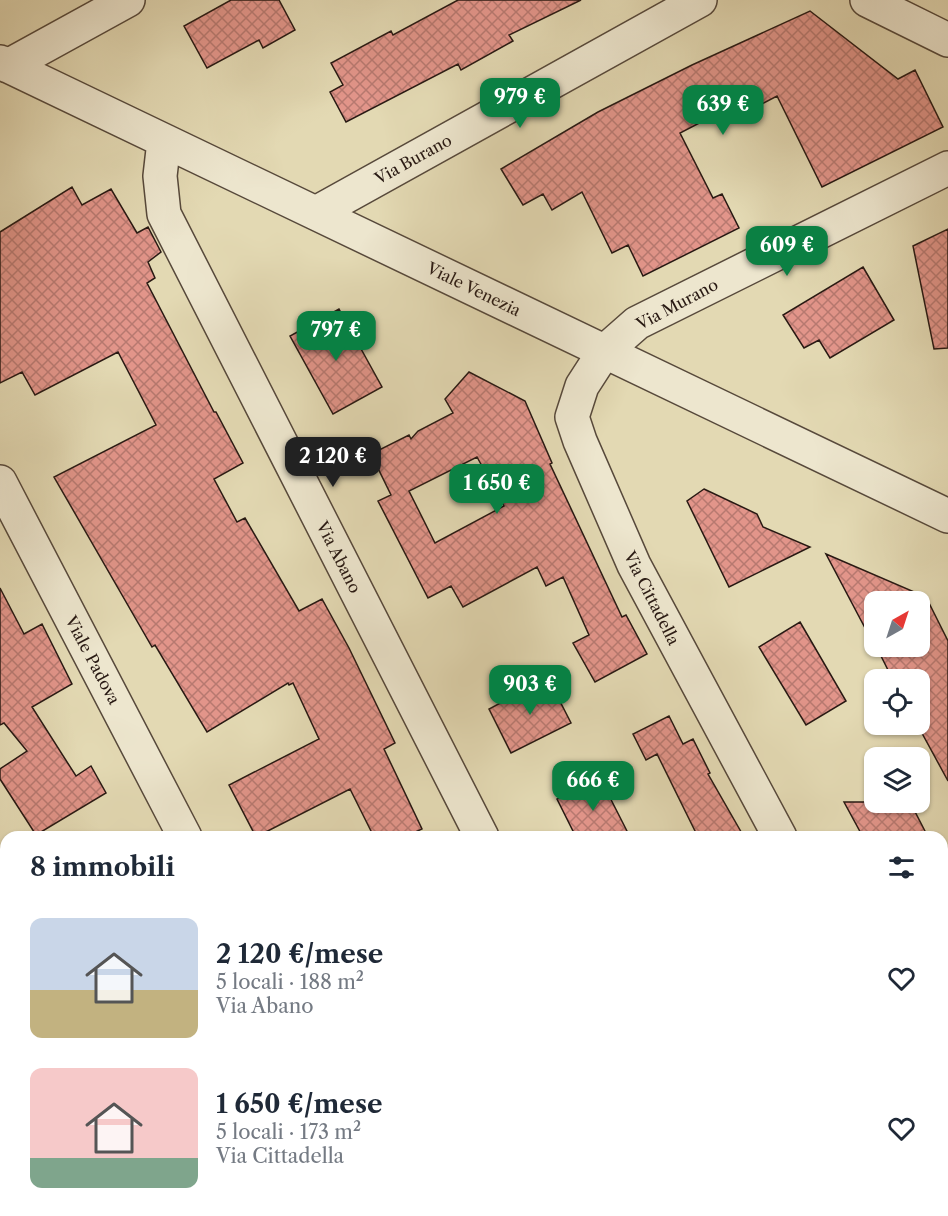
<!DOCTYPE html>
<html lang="it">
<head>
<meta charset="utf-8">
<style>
	:root { --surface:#fff; --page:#f2f2f3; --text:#1f2937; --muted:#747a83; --accent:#0b8043 }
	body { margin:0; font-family:"Libre Caslon Text",serif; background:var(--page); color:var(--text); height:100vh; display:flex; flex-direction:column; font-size:22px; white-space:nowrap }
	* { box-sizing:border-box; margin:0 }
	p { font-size:20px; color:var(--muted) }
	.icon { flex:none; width:33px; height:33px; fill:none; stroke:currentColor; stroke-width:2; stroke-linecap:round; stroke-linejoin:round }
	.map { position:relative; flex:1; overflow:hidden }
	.details { position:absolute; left:0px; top:831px; width:948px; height:386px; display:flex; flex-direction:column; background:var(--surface); border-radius:18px 18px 0 0; box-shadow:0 2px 4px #0004 }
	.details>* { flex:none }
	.needle { width:39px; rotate:39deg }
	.fabs { position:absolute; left:864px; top:591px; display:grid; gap:12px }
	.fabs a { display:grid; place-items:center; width:66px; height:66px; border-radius:12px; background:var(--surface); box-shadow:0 2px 4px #0004; font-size:30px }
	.price { position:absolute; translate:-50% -51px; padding:0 14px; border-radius:12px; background:var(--accent); color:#fff; font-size:20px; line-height:39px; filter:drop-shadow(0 2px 3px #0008) }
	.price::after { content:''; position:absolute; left:50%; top:36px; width:18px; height:14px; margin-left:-9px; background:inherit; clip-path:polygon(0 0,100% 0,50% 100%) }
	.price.active { background:#222; color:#fff }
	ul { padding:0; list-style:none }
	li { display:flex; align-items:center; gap:18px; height:150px; padding:0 30px }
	li span { display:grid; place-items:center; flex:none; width:168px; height:120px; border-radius:12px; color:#555 }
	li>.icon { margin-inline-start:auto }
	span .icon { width:72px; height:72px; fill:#fffc; stroke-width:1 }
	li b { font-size:26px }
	h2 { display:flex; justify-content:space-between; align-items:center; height:72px; padding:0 30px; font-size:26px }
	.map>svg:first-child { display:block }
	.green { fill:#b2bf8e; stroke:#6d6c50; stroke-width:1.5 }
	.building { fill:url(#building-cross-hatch); stroke:#281913; stroke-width:1.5; fill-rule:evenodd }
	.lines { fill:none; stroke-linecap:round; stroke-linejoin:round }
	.minor-casing { stroke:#57493b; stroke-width:36 }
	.minor { stroke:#ede6ce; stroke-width:33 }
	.labels { text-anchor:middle; stroke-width:4.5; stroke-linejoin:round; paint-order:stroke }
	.street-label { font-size:16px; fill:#281913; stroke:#ede6ce }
</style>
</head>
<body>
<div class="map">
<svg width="948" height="1216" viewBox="0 0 948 1216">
	<defs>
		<pattern id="building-cross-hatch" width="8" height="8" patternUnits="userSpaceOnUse" patternTransform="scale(1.5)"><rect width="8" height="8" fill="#e2958a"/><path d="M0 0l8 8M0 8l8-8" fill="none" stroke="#b77970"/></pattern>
	</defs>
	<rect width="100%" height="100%" fill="#e3d9b3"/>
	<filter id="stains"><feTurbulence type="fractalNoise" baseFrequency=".00333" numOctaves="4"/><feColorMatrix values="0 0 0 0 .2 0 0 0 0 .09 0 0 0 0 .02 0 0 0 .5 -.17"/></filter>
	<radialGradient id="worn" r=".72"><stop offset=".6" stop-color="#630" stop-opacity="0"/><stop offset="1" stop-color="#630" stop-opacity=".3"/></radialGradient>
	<path class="green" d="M 0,1156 L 6,1161 L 6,1210 L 65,1211 L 71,1216 L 0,1216 Z"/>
	<path class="building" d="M 231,0 L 279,0 L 295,30 L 263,48 L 259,40 L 207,68 L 184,26 Z
		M 458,0 L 581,0 L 509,35 L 513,41 L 461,70 L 458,64 L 346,122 L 330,92 L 343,85 L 331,63 L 391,31 L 393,35 Z
		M 810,11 L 898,79 L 915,70 L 943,127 L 822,187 L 777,96 L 760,105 L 755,94 L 680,133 L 713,198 L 722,194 L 739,228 L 643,276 L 628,245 L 612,253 L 582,192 L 552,210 L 543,194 L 523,205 L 501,169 L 598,112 L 692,65 Z
		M 72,187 L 82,205 L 111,189 L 137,233 L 148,227 L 161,252 L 148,262 L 155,278 L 147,283 L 214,412 L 216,412 L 243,463 L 214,479 L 237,522 L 245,518 L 299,611 L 322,599 L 349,648 L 395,743 L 384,749 L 422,829 L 405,837 L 374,837 L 350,789 L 256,837 L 229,785 L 319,739 L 293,683 L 289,685 L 288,683 L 207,732 L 155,645 L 152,647 L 54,477 L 156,425 L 118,352 L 35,395 L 22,372 L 0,383 L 0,232 Z
		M 948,229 L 948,348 L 934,349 L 913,246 Z
		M 863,267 L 894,320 L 830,358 L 819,340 L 804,348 L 783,315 Z
		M 339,309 L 382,387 L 333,414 L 290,336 Z
		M 469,372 L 525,401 L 552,463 L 550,464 L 622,617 L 626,615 L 647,654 L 595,682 L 573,643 L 589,635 L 563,577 L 546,586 L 537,567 L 463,607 L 451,586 L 428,598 L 378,501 L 391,495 L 371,454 L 409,435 L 411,439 L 418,431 L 453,413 L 445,399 ZM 477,457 L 504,506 L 435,543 L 409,491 Z
		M 704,489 L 757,514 L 763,527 L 810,547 L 729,587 L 687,501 Z
		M 826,554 L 926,597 L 948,641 L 948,781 L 917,724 L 920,724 L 920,680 L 893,680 L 876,646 L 920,646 L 920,602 L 874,602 L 874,645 Z
		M 0,588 L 24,634 L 42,624 L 72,684 L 32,707 L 76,776 L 91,766 L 106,793 L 36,835 L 0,779 L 0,769 L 27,751 L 4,723 L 0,725 Z
		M 800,622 L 846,701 L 806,725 L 759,647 Z
		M 548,678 L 571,723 L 511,753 L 489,709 Z
		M 669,716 L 683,744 L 693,739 L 710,773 L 708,774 L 744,837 L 698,837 L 657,754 L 646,760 L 633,734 Z
		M 600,778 L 630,837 L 576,837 L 557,799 Z
		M 844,802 L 910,802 L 928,837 L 863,837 Z"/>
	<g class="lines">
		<defs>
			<path id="minor" d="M 867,0 L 948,40
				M 0,62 L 948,516
				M 8,66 L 128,0
				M 164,141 L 160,176 L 164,214 L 482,837
				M 316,213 L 700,0
				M 0,482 L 185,837
				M 780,837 L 634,565 L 580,441 L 572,417 L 582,386 L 604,352 L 637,323 L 948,168
				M 0,978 L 6,985
				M 942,1137 L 948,1148
				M 197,1210 L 202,1216
				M 380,1210 L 383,1216
				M 673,1210 L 676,1216
				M 832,1216 L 843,1210"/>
		</defs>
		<use href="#minor" class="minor-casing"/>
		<use href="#minor" class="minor"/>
	</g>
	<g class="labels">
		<g class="street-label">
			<text transform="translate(413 159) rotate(-29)" y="6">Via Burano</text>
			<text transform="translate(474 289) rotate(26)" y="6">Viale Venezia</text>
			<text transform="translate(677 304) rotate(-28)" y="6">Via Murano</text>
			<text transform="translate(339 557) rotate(63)" y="6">Via Abano</text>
			<text transform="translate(652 598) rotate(63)" y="6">Via Cittadella</text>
			<text transform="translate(93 660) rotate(62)" y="6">Viale Padova</text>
		</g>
	</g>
	<rect width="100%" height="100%" filter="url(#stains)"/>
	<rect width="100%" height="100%" fill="url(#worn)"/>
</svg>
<div class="fabs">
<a><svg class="needle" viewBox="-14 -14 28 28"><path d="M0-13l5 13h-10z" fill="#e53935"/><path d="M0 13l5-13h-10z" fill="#747a83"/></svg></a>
<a><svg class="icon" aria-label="locate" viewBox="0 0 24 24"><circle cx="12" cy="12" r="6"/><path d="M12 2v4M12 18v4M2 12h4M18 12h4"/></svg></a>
<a><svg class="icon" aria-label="layers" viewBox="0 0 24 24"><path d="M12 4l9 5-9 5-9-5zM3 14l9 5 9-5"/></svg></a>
</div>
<b class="price" style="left:520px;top:129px">979 €</b>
<b class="price" style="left:723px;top:136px">639 €</b>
<b class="price" style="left:787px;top:277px">609 €</b>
<b class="price" style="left:336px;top:362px">797 €</b>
<b class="price active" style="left:333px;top:488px">2 120 €</b>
<b class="price" style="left:497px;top:515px">1 650 €</b>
<b class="price" style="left:530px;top:716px">903 €</b>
<b class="price" style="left:593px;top:812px">666 €</b>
<section class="details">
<h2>8 immobili<svg class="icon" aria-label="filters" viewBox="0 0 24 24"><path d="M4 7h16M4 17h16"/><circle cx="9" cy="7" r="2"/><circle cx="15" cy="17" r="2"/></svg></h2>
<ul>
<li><span style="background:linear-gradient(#c9d6e8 60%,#c2b280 0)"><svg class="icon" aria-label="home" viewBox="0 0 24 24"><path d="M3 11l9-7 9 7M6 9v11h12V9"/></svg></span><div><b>2 120 €/mese</b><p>5 locali · 188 m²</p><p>Via Abano</p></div><svg class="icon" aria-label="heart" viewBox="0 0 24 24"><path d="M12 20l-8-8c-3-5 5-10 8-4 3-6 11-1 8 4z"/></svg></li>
<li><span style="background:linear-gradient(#f6c9c9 75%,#7fa58c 0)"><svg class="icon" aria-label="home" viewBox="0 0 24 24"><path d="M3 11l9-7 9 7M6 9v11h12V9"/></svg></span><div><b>1 650 €/mese</b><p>5 locali · 173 m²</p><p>Via Cittadella</p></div><svg class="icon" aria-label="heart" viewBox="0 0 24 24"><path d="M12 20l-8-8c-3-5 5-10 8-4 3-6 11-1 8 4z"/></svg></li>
</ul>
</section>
</div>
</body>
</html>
